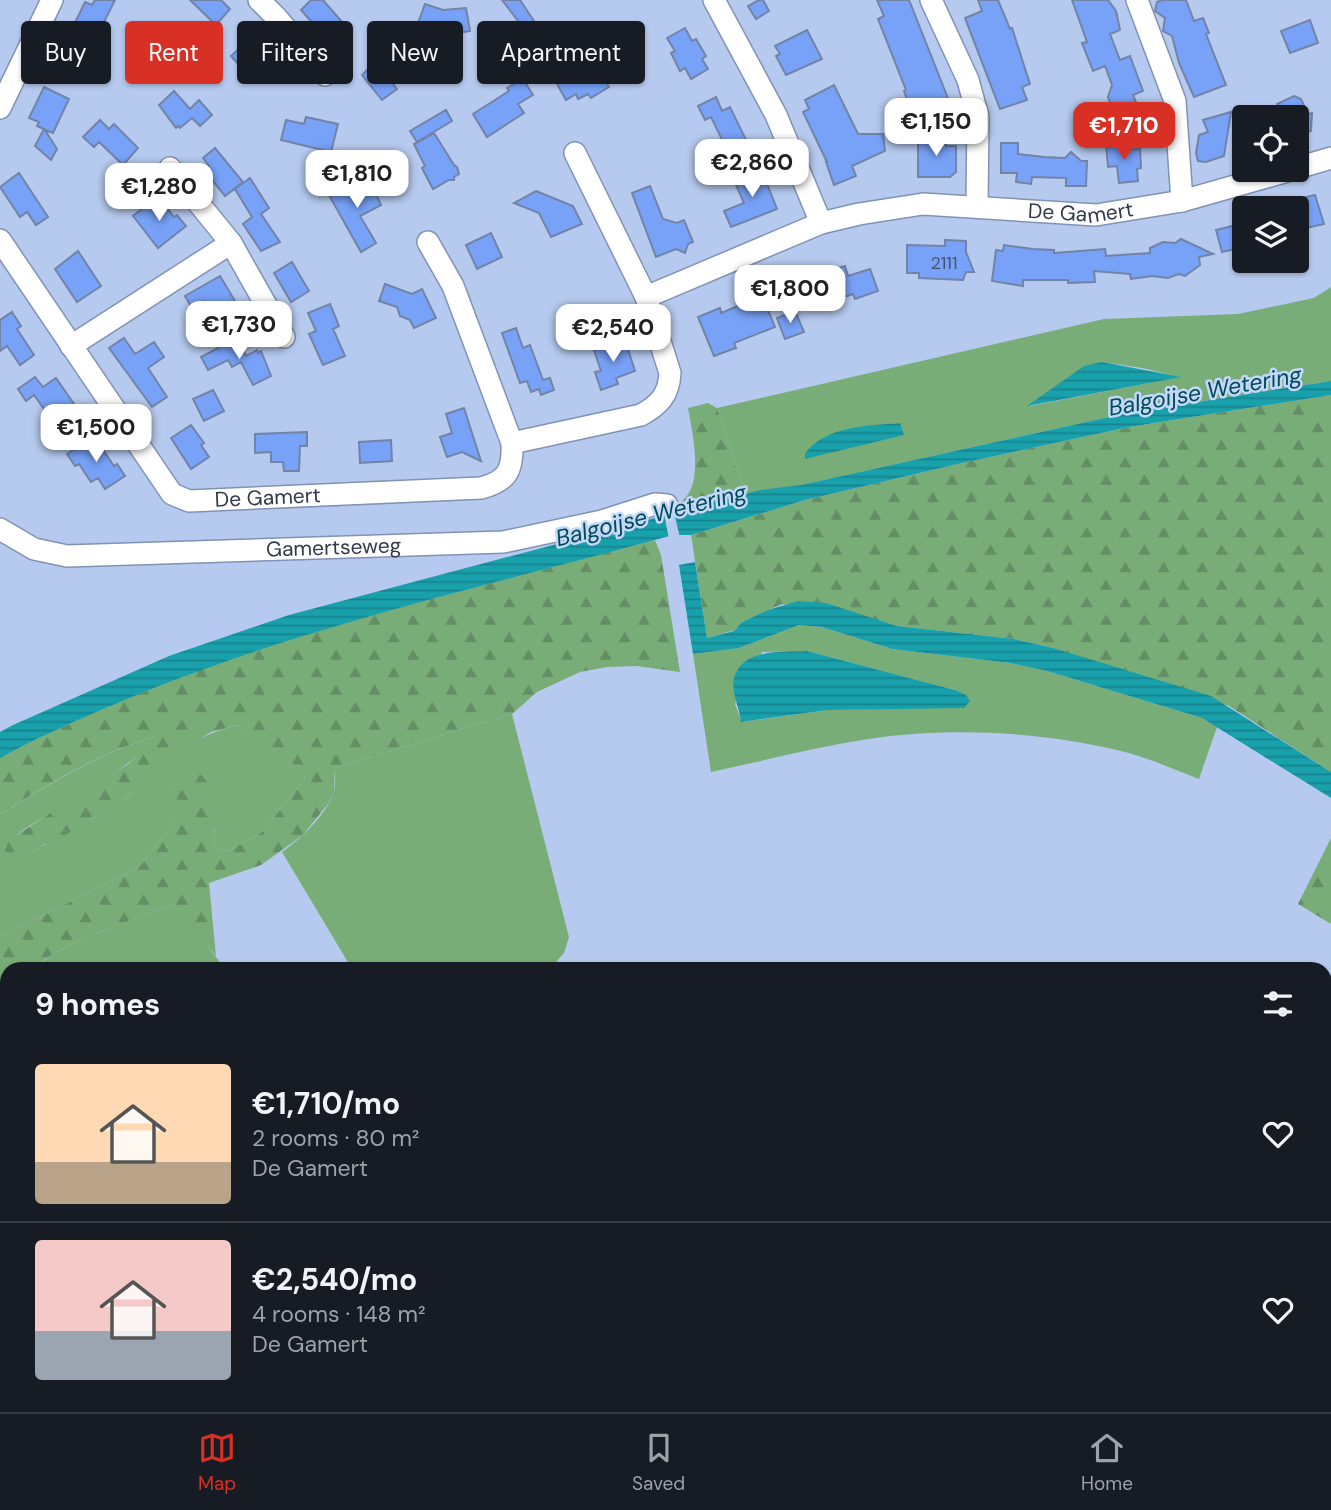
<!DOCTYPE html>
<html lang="en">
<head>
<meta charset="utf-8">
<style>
	:root { --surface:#171b24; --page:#20242c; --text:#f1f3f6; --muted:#9ea1a6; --line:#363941; --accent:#d93025 }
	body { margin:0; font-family:"DM Sans",sans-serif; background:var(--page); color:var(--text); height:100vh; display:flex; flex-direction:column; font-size:26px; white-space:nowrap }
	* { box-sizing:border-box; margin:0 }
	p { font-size:23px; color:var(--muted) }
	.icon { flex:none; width:38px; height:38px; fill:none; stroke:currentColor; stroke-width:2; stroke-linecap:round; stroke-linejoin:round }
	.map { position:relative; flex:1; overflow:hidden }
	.sheet { position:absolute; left:0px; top:962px; width:1332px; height:450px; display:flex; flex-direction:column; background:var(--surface); border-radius:21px 21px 0 0; box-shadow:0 2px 5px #0004 }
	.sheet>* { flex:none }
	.top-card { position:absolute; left:21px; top:21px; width:700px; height:63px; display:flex; gap:14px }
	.buttons { position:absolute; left:1232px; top:105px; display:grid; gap:14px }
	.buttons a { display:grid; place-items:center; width:77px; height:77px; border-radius:7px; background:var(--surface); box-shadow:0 2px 5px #0004; font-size:35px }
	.price { position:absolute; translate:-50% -60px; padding:0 16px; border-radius:14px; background:#fff; color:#222; font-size:23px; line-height:46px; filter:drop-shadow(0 2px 4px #0008) }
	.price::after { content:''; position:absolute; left:50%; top:42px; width:21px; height:16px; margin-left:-10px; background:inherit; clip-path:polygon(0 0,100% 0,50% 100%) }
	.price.on { background:var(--accent); color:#fff }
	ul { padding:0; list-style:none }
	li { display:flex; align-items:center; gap:21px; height:175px; padding:0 35px }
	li+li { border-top:2px solid var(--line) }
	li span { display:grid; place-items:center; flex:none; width:196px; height:140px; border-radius:7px; color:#555 }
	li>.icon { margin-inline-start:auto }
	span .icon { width:84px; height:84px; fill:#fffc; stroke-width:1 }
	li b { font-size:30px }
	h2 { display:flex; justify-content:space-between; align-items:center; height:84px; padding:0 35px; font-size:30px }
	.pill { padding:0 24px; border-radius:7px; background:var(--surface); box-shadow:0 2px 5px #0004; font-size:24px; line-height:63px }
	.pill.on { background:var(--accent); color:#fff }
	.tabs { display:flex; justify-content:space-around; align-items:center; height:98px; border-top:2px solid var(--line); background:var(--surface); font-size:19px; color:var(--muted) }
	.tabs a { display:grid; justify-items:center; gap:4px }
	.tabs .on { color:var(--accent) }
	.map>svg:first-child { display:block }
	.grass { fill:#79ad77; fill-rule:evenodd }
	.forest { fill:url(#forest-firs) }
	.water { fill:url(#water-rules) }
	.pier { fill:#b6caef }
	.building { fill:#78a2f7; stroke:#7283a6; stroke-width:2 }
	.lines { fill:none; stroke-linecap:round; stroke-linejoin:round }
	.minor-casing { stroke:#8092b5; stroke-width:24 }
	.minor { stroke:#fff; stroke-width:21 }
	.labels { text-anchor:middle; stroke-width:5; stroke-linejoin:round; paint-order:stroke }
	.number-label { font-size:18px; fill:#445474 }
	.street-label { font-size:21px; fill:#323a49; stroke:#c3d7fc }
	.water-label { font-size:23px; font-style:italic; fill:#004c52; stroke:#c3d7fc }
</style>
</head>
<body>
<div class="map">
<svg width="1331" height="1412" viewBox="0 0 1331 1412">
	<defs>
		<pattern id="forest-firs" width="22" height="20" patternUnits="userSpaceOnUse" patternTransform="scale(1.75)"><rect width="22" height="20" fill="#79ad77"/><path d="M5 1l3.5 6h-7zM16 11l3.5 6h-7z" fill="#648e64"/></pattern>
		<pattern id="water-rules" width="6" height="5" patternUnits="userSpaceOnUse" patternTransform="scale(1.75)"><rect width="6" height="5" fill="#18a0ab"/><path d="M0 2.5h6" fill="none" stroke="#16838d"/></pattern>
	</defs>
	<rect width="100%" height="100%" fill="#b6caef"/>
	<path class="grass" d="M 1331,287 L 1331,381 L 1127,413 L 801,485 L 745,494 L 717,408 L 1104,319 L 1238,314 L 1314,298 ZM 1102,362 L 1142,368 L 1179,377 L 1030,406 L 1054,388 ZM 900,423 L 805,453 C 824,429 870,426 900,423 Z
		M 799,625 L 822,627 L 892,649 L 1010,663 L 1047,671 L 1202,718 L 1217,727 L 1199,779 C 1176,770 1153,760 1129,753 C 1049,732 950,726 868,739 C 816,747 763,761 711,772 L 693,654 L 739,648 ZM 807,651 L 955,690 L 895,708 L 828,710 L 742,722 L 735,704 L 762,652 Z
		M 512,714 L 569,937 L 564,953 L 550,969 L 352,969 L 282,852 C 299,841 329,812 334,791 C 336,784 335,775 335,768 Z
		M 238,725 C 255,744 275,763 302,766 L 305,779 L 262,832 L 227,852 L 213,845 L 215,828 L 173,782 L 179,808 L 177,818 L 139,867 L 0,937 L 0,814 C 50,784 99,753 154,737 L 157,741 C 127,765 95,787 62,807 C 43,820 17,828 5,848 L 29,854 C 57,836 89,823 118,804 C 135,793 146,776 161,763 C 185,745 209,732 238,725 Z
		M 173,905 L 188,920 L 225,969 L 34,970 C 53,945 141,917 173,905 Z
		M 7,1004 L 7,1327 L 0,1331 L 0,1011 Z
		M 102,1405 L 504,1405 L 508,1412 L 100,1412 L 104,1410 Z"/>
	<path class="forest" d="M 1331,395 L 1331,772 L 1229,706 L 1053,648 L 1014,639 L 897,626 L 867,617 L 782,604 L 742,622 L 735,630 L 707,638 L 691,535 L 805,500 L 962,463 L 1129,427 Z
		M 708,403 L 717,408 L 745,494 L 669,514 L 668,510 C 674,506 682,502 686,497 C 703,477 692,431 688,408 Z
		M 655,540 L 661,555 L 680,672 L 636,666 L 607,667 L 580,672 L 537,692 L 512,714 L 335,768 L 334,792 L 328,804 L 303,835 L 261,865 L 209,883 L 216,956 L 173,905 C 141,917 54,945 34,969 L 7,970 L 7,1004 L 0,1011 L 0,937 L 139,867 L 177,818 C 180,801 172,790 174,779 C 175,766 193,769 201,775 C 207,779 210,787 212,794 C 217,811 215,828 213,845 L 227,852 L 262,832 L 305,779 L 301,766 C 273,762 256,746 238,725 L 211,732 L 183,749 L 160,765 L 146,780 L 119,804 L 62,837 L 45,844 L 29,854 L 9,858 C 3,850 5,847 10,839 L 128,764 L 156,740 L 154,737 C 98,753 49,784 0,814 L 0,758 C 33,739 67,725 101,710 C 278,632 469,590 655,540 Z
		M 1331,838 L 1331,924 L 1298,904 Z"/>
	<path class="water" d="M 1102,362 L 1181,377 L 1027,406 L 1084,366 Z
		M 1331,381 L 1331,395 L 1129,427 L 962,463 L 805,500 L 691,535 L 673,535 C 481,588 284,630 101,710 C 67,725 32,740 0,758 L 0,732 L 13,725 L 169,656 L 289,615 L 760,490 L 801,485 L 1127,413 Z
		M 900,423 L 904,435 L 805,459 L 805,453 C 828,425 867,426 900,423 Z
		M 695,562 L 707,638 L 734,631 L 742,622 L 768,610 L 798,601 L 826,603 L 897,626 L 1014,639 L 1053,648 L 1211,696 L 1331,772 L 1331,798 L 1202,718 L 1047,671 L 1010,663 L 892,649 L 822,627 L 799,625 L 739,648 L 693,654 L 679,565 Z
		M 807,651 L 955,690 L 966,695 L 970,701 L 964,708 L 828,710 L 741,722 C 740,708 731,694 734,678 C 742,648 783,652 807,651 Z"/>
	<path class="pier" d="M 674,512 L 680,538 L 669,539 L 664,514 Z"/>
	<path class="building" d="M 95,0 L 115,0 L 92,46 L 69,35 L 85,2 L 92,5 Z
		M 190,0 L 221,0 L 230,9 L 216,25 Z
		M 311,0 L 323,0 L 342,22 L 325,37 L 301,10 Z
		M 502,0 L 520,0 L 550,45 L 541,51 L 535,42 L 531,44 L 523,32 L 525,30 Z
		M 759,0 L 763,0 L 769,11 L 756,19 L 748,6 Z
		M 877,0 L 909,0 L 951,106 L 926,115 L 921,101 L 909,105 L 904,91 L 906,90 L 878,19 L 884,16 Z
		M 978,0 L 998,0 L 1010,29 L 1012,28 L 1030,84 L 1022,87 L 1027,100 L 1000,109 L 965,18 L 982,11 Z
		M 1072,0 L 1108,0 L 1116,11 L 1120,30 L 1110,34 L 1120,60 L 1130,56 L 1143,91 L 1133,95 L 1138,107 L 1115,116 L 1108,97 L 1112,85 L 1105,66 L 1093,71 L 1082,43 L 1087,42 Z
		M 1163,0 L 1186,0 L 1194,21 L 1203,18 L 1209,33 L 1206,34 L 1226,85 L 1194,97 L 1179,63 L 1172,36 L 1163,31 L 1165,18 L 1155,11 L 1157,2 Z
		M 425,4 L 443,10 L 466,8 L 470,31 L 443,36 L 417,26 Z
		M 1310,20 L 1318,43 L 1290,53 L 1281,31 Z
		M 685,28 L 692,41 L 696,39 L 706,56 L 702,59 L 708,69 L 691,79 L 685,68 L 680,71 L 671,53 L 675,51 L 667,38 Z
		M 807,30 L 822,59 L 786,75 L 776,56 L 780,54 L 775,46 Z
		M 259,41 L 272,55 L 249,76 L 231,56 L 243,45 L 248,51 Z
		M 384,46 L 393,58 L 387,63 L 395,74 L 390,80 L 397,89 L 382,100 L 362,75 L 374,63 L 370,57 Z
		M 576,53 L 589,75 L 598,69 L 609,87 L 591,98 L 588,94 L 578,99 L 576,94 L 566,100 L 556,82 L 565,76 L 558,64 Z
		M 523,79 L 533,95 L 518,104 L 524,113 L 487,137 L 473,114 L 509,91 L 507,88 Z
		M 834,85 L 858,134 L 883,134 L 885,151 L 852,166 L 856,176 L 834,185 L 826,162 L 827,162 L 803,112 L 809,109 L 805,100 Z
		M 44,87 L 69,99 L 53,133 L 45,130 L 57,149 L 51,160 L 35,146 L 44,129 L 37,126 L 39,122 L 29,118 Z
		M 174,91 L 190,109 L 199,100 L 212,115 L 200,126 L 192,118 L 180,128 L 178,126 L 176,128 L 159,105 Z
		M 1294,96 L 1301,99 L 1308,114 L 1312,113 L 1311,131 L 1297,135 L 1297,117 L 1280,117 L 1277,104 Z
		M 716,97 L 722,111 L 730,107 L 746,140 L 727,150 L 711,117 L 705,120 L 698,106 Z
		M 446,110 L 452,121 L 417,142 L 410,131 Z
		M 1231,112 L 1224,156 L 1206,162 L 1198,161 L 1196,153 L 1199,135 L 1208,132 L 1203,120 Z
		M 306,117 L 338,124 L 331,152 L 281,140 L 286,120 L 304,124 Z
		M 100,120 L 109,129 L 114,124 L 138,148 L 123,165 L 99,142 L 94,147 L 83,137 Z
		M 434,133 L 454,165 L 457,167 L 459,174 L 454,177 L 454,180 L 449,180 L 433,189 L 422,168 L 425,166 L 414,144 Z
		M 932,135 L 946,135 L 946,146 L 956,146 L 956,172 L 950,177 L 918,177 L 918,141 Z
		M 1001,143 L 1018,143 L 1018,154 L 1044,157 L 1065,158 L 1071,152 L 1081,161 L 1087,161 L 1086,186 L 1066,186 L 1066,178 L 1032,177 L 1031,184 L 1016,182 L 1017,173 L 1001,173 Z
		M 1123,143 L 1124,150 L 1140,149 L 1141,168 L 1137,169 L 1138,181 L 1119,183 L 1117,166 L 1108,167 L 1106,144 Z
		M 215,148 L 243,182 L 225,196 L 204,170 L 209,166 L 203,158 Z
		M 761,169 L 777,209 L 731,227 L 724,211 L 744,203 L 736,185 L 740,177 Z
		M 19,173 L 48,217 L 36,225 L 27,212 L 20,217 L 0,187 Z
		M 250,178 L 269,208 L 261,214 L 280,242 L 261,251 L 243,224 L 252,217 L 235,189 Z
		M 364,178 L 372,185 L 381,205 L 360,216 L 376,243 L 361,252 L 330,197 Z
		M 650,186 L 663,219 L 677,223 L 684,220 L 693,242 L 688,244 L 685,253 L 676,249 L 656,257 L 632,193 Z
		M 536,191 L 573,206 L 582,224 L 551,237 L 539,213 L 514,203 Z
		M 1315,195 L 1324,224 L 1297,230 L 1297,208 L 1294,200 Z
		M 160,199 L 174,217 L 177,215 L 186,226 L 158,248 L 133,216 L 153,200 L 156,203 Z
		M 1244,223 L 1244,247 L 1222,252 L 1216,230 Z
		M 491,233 L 502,257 L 477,269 L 466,245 Z
		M 1181,239 L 1213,254 L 1199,257 L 1200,265 L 1185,276 L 1179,274 L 1168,278 L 1152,276 L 1131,279 L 1130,274 L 1094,271 L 1095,282 L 1068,283 L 1068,280 L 1023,280 L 1023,286 L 992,281 L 996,250 L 1003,251 L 1004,245 L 1033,249 L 1054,250 L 1054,253 L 1105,249 L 1106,256 L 1150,253 L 1150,248 L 1163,242 L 1175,243 Z
		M 945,240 L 966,241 L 966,252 L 974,272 L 966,272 L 963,280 L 919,278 L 919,273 L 907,273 L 907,245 L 945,246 Z
		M 78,251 L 101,286 L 77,302 L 55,269 Z
		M 292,262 L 309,291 L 291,302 L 274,273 Z
		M 845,266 L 848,276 L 870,269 L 878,291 L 855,299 L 853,294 L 818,306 L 809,277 Z
		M 220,276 L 244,316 L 220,331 L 203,301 L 192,308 L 185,296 Z
		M 385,284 L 412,294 L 422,289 L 436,318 L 414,328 L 410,320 L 400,316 L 397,307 L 379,301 Z
		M 762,296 L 775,327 L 734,343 L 736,348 L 714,356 L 698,317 L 720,308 L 721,313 Z
		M 330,304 L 339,326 L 333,329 L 345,356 L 323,365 L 309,334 L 316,331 L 308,313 Z
		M 795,311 L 804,332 L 785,339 L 777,318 Z
		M 12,312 L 21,326 L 17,329 L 34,355 L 20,365 L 7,346 L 0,351 L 0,320 Z
		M 516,328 L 523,348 L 530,345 L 543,380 L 550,378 L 554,390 L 541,395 L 539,389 L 531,392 L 527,381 L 520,383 L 502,333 Z
		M 124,338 L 135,354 L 154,342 L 164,357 L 148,368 L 167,397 L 152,407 L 109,348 Z
		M 237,338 L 246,356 L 257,350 L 258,353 L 261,351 L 271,376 L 253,385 L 241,362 L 232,367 L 228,360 L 208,370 L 201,357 Z
		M 625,340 L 635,371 L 616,378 L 618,384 L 601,390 L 595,372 L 601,371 L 594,350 Z
		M 35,377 L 43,387 L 56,378 L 76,407 L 53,422 L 34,395 L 26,401 L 18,389 Z
		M 213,390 L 224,411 L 204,421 L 193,399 Z
		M 464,408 L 481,461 L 462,452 L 447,457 L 440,437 L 452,433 L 446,414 Z
		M 191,425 L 204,443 L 201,445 L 209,457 L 191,469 L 171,438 Z
		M 307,432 L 307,446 L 300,446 L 299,471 L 284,471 L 283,462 L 271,462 L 271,452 L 255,453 L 255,434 Z
		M 90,439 L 97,450 L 101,447 L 114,466 L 117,464 L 125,476 L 105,489 L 98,478 L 91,482 L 79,464 L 75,466 L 67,454 Z
		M 391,440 L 392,461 L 360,463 L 359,442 Z"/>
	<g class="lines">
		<defs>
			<g id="minor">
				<path d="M 259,0 L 277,18 L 325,75"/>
				<path d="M 714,0 L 776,115 L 821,223"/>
				<path d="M 931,0 L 968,80 L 978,117 L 977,206"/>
				<path d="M 1137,0 L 1175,101 L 1182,201"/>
				<path d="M 0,108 L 52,0"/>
				<path d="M 170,168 L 231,243 L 284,337"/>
				<path d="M 1297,168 L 1331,158"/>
				<path id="s1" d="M 0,240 L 172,494 L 189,501 L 481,488 C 508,481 513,470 512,443 L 453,286 L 428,242"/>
				<path id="s2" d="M 646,297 L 821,223 L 859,214 L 923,204 L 1096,215 L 1182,201 L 1291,170"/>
				<path d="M 71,346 L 231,243"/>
				<path d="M 512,443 L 641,415 C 659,405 669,395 670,373 L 646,297 L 575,153"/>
				<path id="s3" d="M 0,529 L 34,549 L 67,556 L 503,542 L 602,521 L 655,504 L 667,505"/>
				<path d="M 782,1405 L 786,1412"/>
			</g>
		</defs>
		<use href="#minor" class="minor-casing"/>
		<use href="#minor" class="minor"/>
	</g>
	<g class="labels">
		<g class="number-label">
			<text x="944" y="269">2111</text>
		</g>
		<g class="street-label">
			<text dy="7" stroke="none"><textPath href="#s2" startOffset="452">De Gamert</textPath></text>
			<text dy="7" stroke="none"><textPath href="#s1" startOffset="404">De Gamert</textPath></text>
			<text dy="7" stroke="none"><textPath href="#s3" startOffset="340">Gamertseweg</textPath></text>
		</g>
		<g class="water-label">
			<text transform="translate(1205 391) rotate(-10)" y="8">Balgoijse Wetering</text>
			<text transform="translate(651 515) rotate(-14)" y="8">Balgoijse Wetering</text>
		</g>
	</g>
</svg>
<div class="buttons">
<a><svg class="icon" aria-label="locate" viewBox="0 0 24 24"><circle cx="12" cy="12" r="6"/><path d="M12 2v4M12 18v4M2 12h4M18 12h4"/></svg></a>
<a><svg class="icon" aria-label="layers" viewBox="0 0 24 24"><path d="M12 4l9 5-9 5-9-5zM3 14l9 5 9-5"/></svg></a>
</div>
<b class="price" style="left:936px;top:158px">€1,150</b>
<b class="price on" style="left:1124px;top:162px">€1,710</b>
<b class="price" style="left:752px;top:199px">€2,860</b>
<b class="price" style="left:357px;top:210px">€1,810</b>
<b class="price" style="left:159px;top:223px">€1,280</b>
<b class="price" style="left:790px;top:325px">€1,800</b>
<b class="price" style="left:239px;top:361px">€1,730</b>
<b class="price" style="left:613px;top:364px">€2,540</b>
<b class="price" style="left:96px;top:464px">€1,500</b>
<div class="top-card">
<a class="pill">Buy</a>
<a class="pill on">Rent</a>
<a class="pill">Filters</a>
<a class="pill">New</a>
<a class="pill">Apartment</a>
</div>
<section class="sheet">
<h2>9 homes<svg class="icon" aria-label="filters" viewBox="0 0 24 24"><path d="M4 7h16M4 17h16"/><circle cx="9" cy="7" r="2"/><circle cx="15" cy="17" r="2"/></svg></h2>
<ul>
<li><span style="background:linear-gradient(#ffd9b3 70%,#b9a48a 0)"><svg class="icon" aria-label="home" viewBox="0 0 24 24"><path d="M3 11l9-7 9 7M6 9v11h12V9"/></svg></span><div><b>€1,710/mo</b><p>2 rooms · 80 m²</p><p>De Gamert</p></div><svg class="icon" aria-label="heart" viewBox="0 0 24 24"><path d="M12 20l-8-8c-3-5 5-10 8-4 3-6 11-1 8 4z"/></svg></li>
<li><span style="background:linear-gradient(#f6c9c9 65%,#9aa5b1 0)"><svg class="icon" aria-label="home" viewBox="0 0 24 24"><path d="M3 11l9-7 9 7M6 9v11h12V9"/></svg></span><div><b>€2,540/mo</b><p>4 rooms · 148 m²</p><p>De Gamert</p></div><svg class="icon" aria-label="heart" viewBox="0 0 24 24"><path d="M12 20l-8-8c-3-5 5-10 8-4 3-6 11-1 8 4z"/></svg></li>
</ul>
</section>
</div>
<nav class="tabs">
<a class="on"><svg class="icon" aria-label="map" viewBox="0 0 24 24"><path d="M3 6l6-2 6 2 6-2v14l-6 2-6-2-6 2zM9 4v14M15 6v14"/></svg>Map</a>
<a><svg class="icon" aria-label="saved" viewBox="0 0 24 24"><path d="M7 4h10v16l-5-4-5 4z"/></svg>Saved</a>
<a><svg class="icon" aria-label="home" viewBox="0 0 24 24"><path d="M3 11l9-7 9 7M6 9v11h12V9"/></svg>Home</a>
</nav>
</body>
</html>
